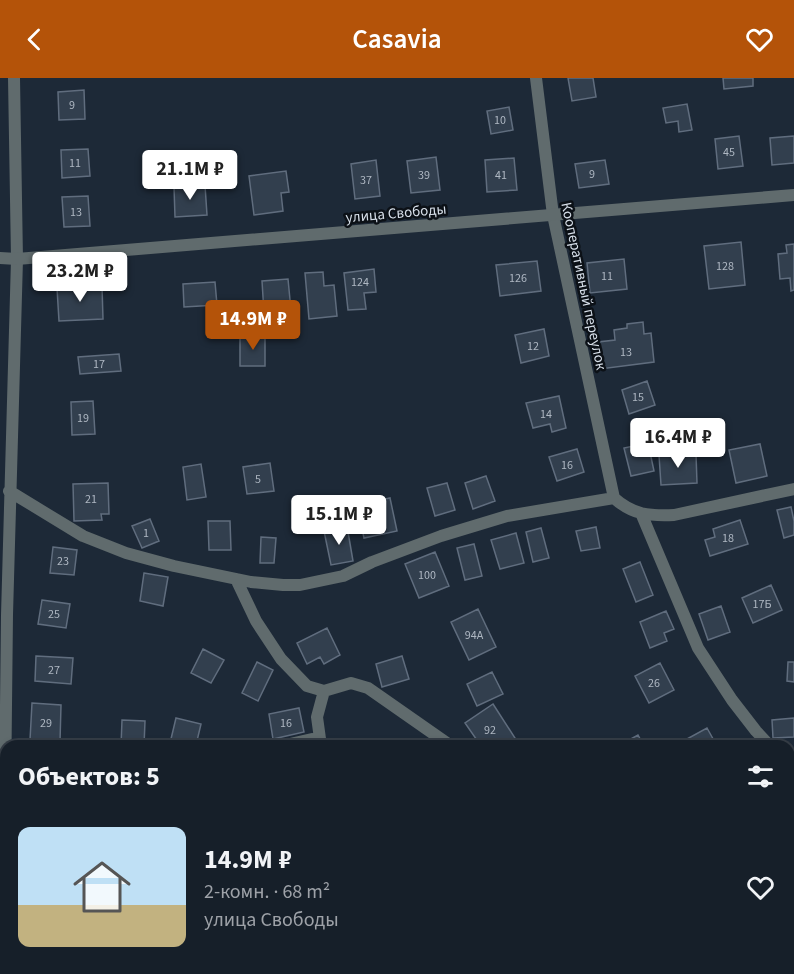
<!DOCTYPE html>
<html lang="ru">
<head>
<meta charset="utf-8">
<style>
	:root { --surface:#161f29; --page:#232c35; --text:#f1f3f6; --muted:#9ea2a8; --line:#353d46; --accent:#b45309 }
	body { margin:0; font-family:"Source Sans 3",sans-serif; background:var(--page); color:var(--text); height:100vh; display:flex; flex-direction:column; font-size:22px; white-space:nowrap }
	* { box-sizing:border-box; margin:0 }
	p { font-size:20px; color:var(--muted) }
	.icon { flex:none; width:33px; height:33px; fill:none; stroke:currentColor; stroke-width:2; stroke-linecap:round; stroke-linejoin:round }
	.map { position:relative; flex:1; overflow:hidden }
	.sheet { position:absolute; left:0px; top:662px; width:795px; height:236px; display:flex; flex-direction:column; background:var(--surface); border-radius:18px 18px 0 0; box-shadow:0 3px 9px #0003,0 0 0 2px var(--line) }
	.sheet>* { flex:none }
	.price { position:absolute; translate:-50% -51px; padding:0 14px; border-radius:6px; background:#fff; color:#222; font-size:20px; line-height:39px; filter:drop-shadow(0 2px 3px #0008) }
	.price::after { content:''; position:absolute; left:50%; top:36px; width:18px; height:14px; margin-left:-9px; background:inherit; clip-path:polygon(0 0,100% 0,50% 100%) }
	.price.selected { background:var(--accent); color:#fff }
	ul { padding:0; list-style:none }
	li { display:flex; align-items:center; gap:18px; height:150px; padding:0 18px }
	li span { display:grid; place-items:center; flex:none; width:168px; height:120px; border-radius:12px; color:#555 }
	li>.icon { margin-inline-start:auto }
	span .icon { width:72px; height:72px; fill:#fffc; stroke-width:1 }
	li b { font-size:26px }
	h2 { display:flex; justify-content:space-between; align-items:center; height:72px; padding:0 18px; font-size:26px }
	header { display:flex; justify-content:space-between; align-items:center; height:78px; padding:0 18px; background:var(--accent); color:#fff; font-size:27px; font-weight:600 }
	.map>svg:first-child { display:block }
	.building { fill:#323f4e; stroke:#606d7e; stroke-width:1.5 }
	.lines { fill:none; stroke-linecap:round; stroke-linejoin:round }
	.minor { stroke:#606b6d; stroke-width:12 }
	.tertiary { stroke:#606b6d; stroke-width:12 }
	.labels { text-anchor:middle; stroke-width:5; stroke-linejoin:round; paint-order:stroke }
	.number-label { font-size:12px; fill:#aeb7c2 }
	.street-label { font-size:15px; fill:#d7dfe9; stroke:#0c1117 }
</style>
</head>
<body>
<header><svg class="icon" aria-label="back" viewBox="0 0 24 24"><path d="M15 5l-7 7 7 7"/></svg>Casavia<svg class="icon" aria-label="heart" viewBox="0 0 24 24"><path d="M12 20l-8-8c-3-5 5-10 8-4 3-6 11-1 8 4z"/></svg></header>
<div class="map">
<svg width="794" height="896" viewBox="0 0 794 896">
	<rect width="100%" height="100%" fill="#1d2937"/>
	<path class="building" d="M 568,0 L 593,0 L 596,19 L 572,23 Z
		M 723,0 L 753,0 L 753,8 L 724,11 Z
		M 84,12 L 85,41 L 59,42 L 58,14 Z
		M 687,26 L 692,52 L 679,54 L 678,43 L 666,45 L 663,30 Z
		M 509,29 L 513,52 L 491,56 L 487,33 Z
		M 739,58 L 743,88 L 718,91 L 715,61 Z
		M 794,58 L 794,85 L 772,87 L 770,60 Z
		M 88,71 L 90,98 L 62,100 L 61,72 Z
		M 436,79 L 440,112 L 411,115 L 407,83 Z
		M 514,80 L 517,112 L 487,114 L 485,82 Z
		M 376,82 L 380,118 L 355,121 L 351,86 Z
		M 605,82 L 609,106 L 579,110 L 575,86 Z
		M 286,93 L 289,114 L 281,115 L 283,133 L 254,137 L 249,98 Z
		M 205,107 L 207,137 L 175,139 L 174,109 Z
		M 88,118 L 90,148 L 64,149 L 62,119 Z
		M 741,164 L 745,207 L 709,211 L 704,168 Z
		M 794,166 L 794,212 L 791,213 L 790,200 L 780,201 L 778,176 L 787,175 L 786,167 Z
		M 624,181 L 627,211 L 590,215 L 587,185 Z
		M 537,183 L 541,213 L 500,218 L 496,187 Z
		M 374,191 L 376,214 L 364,215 L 366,231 L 348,232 L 344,195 Z
		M 323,194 L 324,208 L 334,207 L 337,238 L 309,241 L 305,195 Z
		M 288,201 L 291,232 L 264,235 L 262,203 Z
		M 215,204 L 217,227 L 184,229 L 183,206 Z
		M 102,208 L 103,241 L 59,243 L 57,210 Z
		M 643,244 L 644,256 L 651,255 L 654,284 L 600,291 L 598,264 L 615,262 L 614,252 L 627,250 L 627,246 Z
		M 544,251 L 549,278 L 521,285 L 515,257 Z
		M 265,257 L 265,288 L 240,288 L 240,258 Z
		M 119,276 L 121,293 L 80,296 L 78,279 Z
		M 647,303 L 655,327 L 629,336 L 622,312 Z
		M 559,318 L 566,350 L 552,354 L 550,346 L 533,350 L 526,325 Z
		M 93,323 L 95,356 L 72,357 L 71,324 Z
		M 648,365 L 654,393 L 631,398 L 624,370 Z
		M 760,366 L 767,398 L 736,405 L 729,372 Z
		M 577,371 L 584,394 L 557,403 L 549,379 Z
		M 696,376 L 697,405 L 661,407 L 659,377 Z
		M 270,385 L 274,413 L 247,416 L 243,389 Z
		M 201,386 L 206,419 L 187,422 L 183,389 Z
		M 486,398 L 495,423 L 473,431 L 465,405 Z
		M 108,405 L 109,436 L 101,436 L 102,442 L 74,443 L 73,406 Z
		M 447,405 L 455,432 L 435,438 L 427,410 Z
		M 390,420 L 397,453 L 364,460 L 357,427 Z
		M 791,429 L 794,443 L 794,457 L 784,460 L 777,432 Z
		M 150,441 L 159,463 L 142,470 L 132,448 Z
		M 740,442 L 748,466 L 710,478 L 705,462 L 715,459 L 713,451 Z
		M 208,443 L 230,443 L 231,472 L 209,472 Z
		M 347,448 L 353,483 L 331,487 L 324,453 Z
		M 596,449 L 600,470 L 581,473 L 576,453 Z
		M 541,450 L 549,480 L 533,484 L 526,454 Z
		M 516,455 L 524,485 L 500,491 L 491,462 Z
		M 261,459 L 276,460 L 274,485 L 260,485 Z
		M 474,466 L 482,498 L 465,502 L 457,470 Z
		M 53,469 L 77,472 L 74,497 L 50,495 Z
		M 435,474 L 449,508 L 419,520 L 405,486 Z
		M 640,484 L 653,517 L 636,524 L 623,491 Z
		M 144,495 L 168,499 L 163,528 L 140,523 Z
		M 771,507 L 782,532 L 753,545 L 742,520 Z
		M 42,522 L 70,526 L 66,550 L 38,546 Z
		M 721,528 L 730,554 L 708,562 L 699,536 Z
		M 478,531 L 496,569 L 469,582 L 451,544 Z
		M 666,533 L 674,551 L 664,555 L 667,563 L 650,570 L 640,544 Z
		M 327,550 L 340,577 L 324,586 L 320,579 L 307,586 L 297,565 Z
		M 203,571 L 224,582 L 211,605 L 191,595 Z
		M 36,578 L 73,580 L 71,606 L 35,603 Z
		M 402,578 L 409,601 L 382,609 L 376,586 Z
		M 257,584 L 273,592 L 258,623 L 242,615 Z
		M 788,584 L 794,584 L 794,604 L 787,603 Z
		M 660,585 L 674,612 L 649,625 L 635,598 Z
		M 492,594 L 503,616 L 477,628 L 467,606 Z
		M 32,625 L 61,627 L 60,664 L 30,662 Z
		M 493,626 L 515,660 L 504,668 L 481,668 L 465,645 Z
		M 299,630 L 304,654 L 273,661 L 269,636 Z
		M 176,640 L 201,646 L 196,667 L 171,661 Z
		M 794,640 L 794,659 L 773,660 L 772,642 Z
		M 122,642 L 145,643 L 144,668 L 121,668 Z
		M 707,650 L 717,668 L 677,668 L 676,667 Z
		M 638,657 L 644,668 L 618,668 Z
		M 381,891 L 414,891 L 402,896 L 383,896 Z
		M 481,891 L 512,891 L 514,896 L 482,896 Z
		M 669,891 L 690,891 L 692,896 L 671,896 Z
		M 724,891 L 750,891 L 751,896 L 725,896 Z"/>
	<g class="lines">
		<path class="minor" d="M 536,0 L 553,137 L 614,420
			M 9,413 L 83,458 L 126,475 L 174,488 L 251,504 L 283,507 L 300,507 L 343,498 L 372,484 L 441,458 L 507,438 L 614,420 C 633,437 649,438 674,437 L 794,411
			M 641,435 L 698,570 L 732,622 L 756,653 L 770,668
			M 236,501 L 256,543 L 281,581 L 307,608 L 324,613 L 351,605 L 368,610 L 451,668
			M 281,668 L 312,661 L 319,663
			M 321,668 L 317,639 L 324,613
			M 789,686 L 794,696
			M 153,891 L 155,896
			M 431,891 L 433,896
			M 3,896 L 7,537 L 17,181 L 14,0"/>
		<path class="tertiary" d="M 0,180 L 17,181 L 794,117"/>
	</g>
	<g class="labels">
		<g class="number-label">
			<text x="72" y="31">9</text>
			<text x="500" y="46">10</text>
			<text x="729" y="78">45</text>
			<text x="75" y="89">11</text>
			<text x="592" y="100">9</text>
			<text x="424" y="101">39</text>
			<text x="501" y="101">41</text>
			<text x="366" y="106">37</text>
			<text x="76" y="138">13</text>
			<text x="725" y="192">128</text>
			<text x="607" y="202">11</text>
			<text x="518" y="204">126</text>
			<text x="360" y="208">124</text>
			<text x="533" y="272">12</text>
			<text x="626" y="278">13</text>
			<text x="99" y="290">17</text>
			<text x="638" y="323">15</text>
			<text x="546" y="340">14</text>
			<text x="83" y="344">19</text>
			<text x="567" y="391">16</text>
			<text x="258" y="405">5</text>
			<text x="91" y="425">21</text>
			<text x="146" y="459">1</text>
			<text x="728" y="464">18</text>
			<text x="63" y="487">23</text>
			<text x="427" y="501">100</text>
			<text x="762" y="530">17Б</text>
			<text x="54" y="540">25</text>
			<text x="474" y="561">94А</text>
			<text x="54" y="596">27</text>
			<text x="654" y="609">26</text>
			<text x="46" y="649">29</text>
			<text x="286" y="649">16</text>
			<text x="490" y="656">92</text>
		</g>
		<g class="street-label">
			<text transform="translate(396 135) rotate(-5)" y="5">улица Свободы</text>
			<text transform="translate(584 208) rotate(78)" y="5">Кооперативный переулок</text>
		</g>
	</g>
</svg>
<b class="price" style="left:190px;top:123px">21.1M ₽</b>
<b class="price" style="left:80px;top:225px">23.2M ₽</b>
<b class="price selected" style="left:253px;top:273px">14.9M ₽</b>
<b class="price" style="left:678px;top:391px">16.4M ₽</b>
<b class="price" style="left:339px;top:468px">15.1M ₽</b>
<section class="sheet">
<h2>Объектов: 5<svg class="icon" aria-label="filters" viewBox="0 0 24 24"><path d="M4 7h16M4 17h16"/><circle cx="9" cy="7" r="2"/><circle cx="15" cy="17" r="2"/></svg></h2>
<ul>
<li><span style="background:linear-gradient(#bfe0f5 65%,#c2b280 0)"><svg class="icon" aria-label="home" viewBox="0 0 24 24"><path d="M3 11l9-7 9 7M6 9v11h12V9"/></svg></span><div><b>14.9M ₽</b><p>2-комн. · 68 m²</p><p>улица Свободы</p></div><svg class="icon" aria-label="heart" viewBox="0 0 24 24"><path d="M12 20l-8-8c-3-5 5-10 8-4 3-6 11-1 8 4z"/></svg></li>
</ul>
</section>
</div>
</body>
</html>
